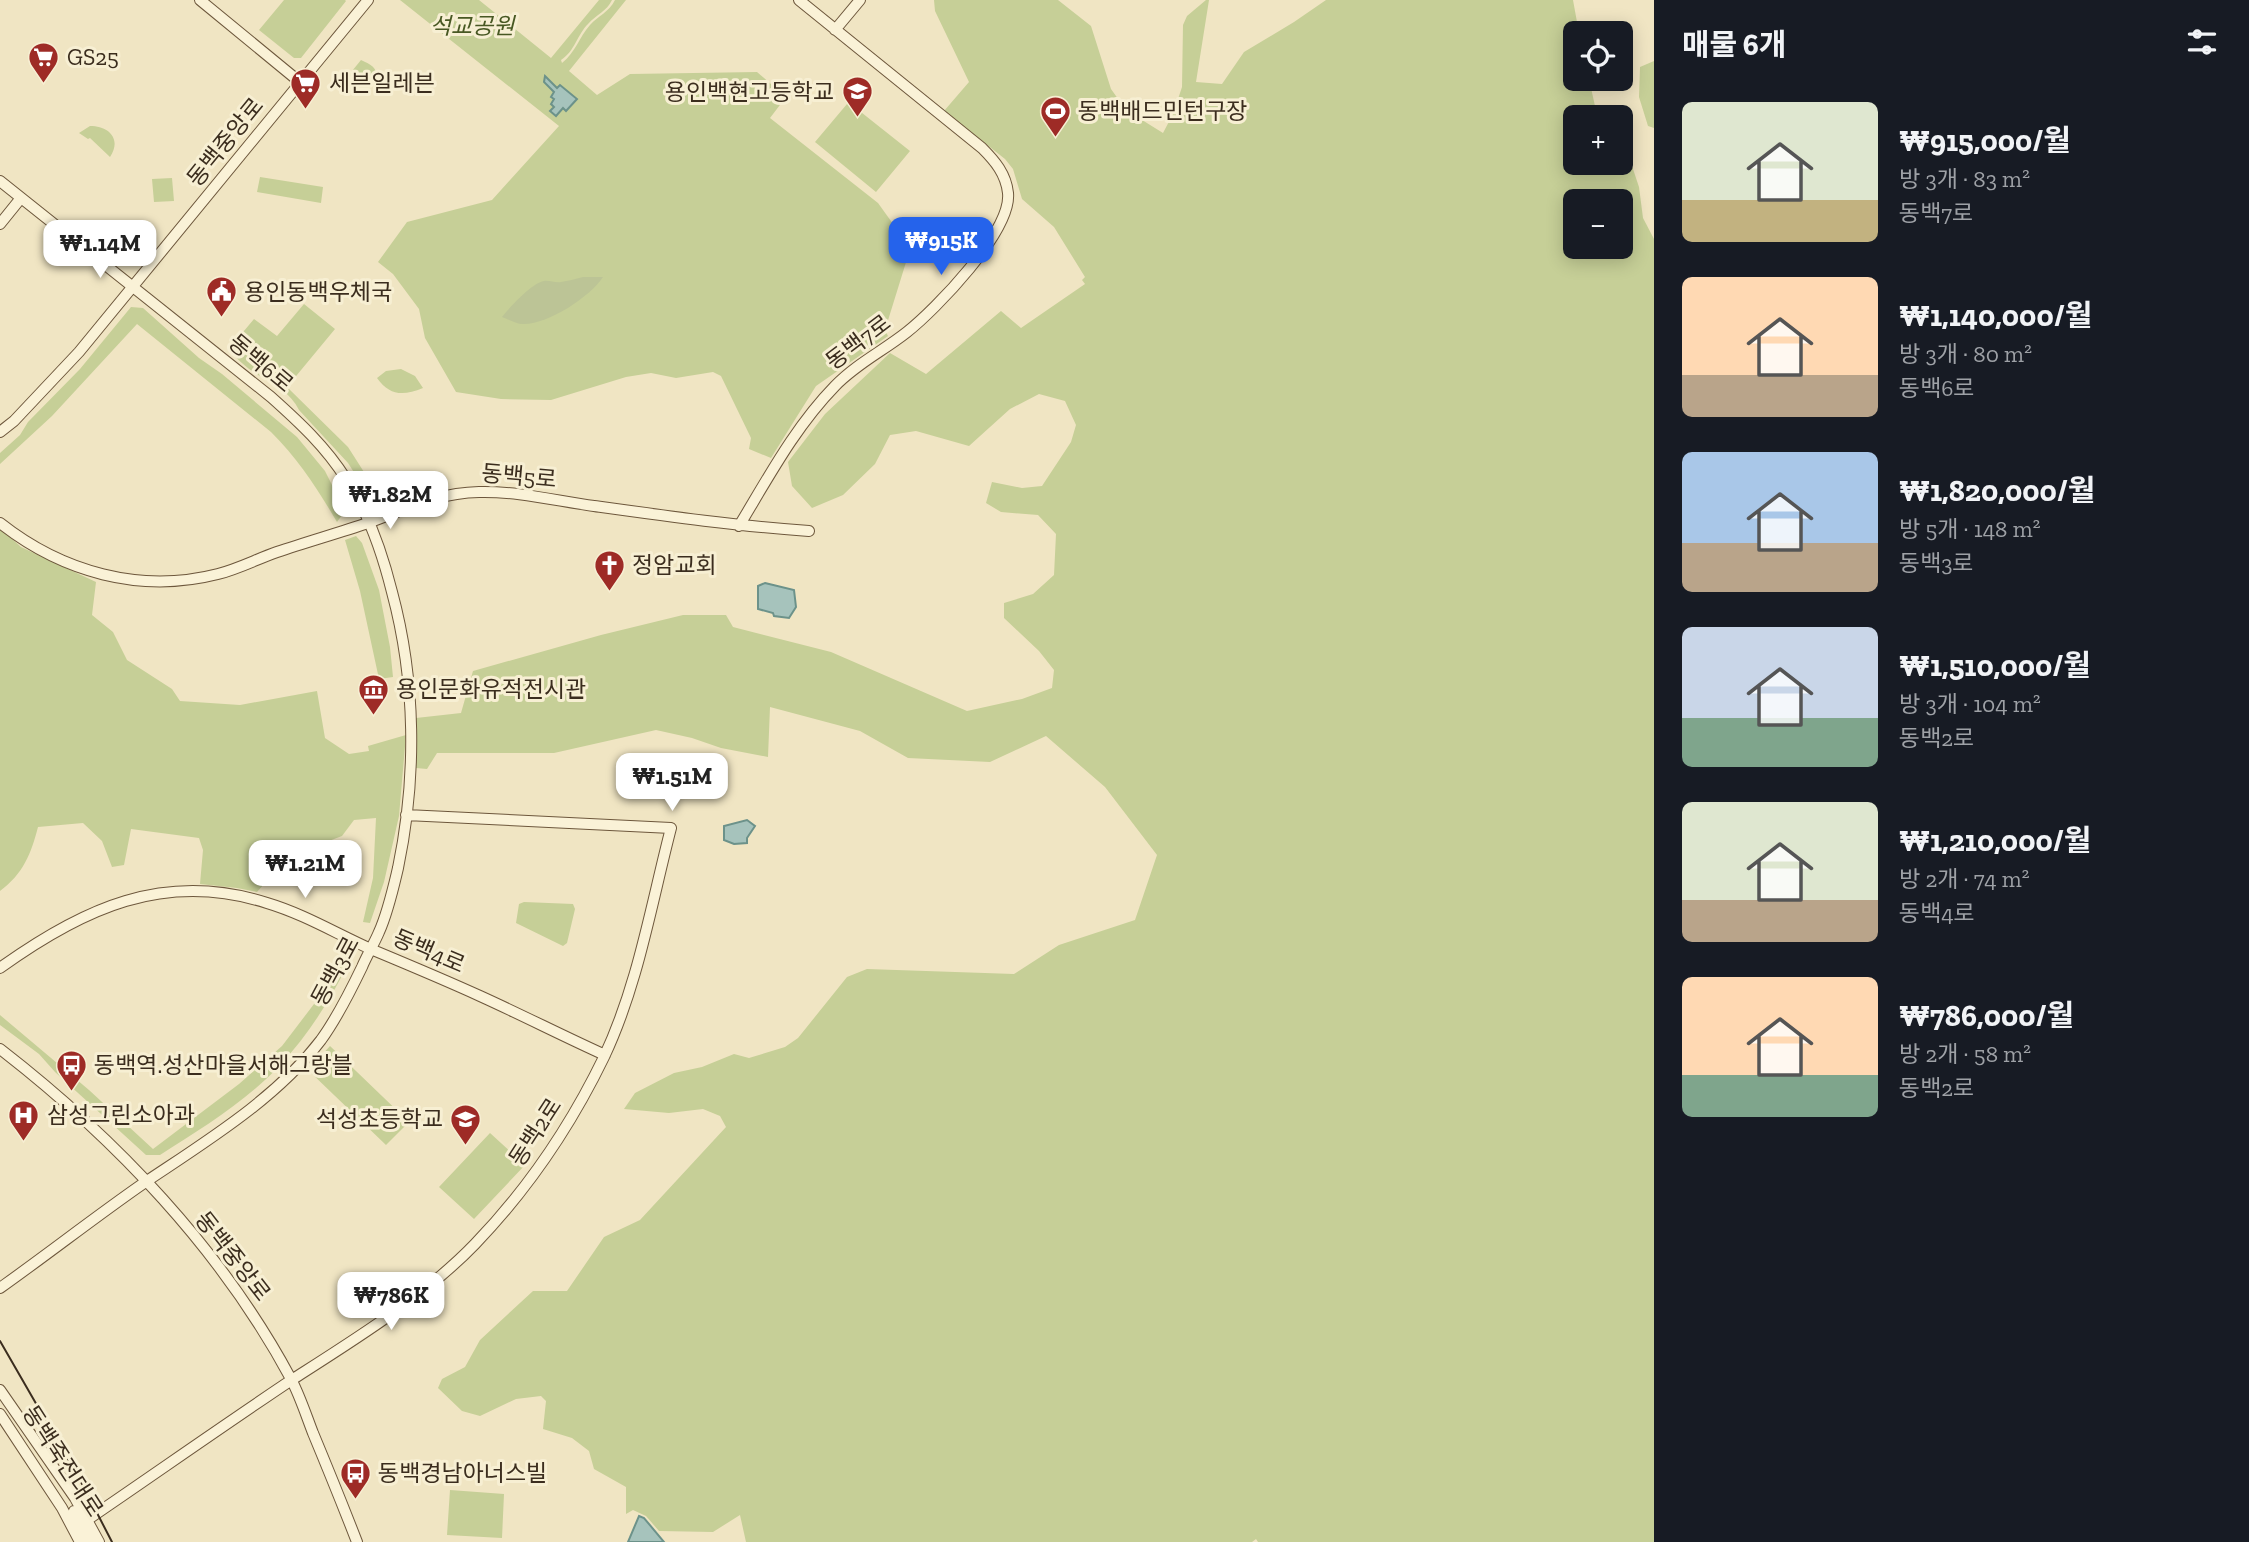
<!DOCTYPE html>
<html lang="ko">
<head>
<meta charset="utf-8">
<style>
	:root { --surface:#171b24; --page:#242831; --text:#f1f3f6; --muted:#9ea1a6; --accent:#2563eb }
	body { margin:0; font-family:"Zilla Slab","Noto Sans KR",serif; background:var(--page); color:var(--text); height:100vh; display:flex; flex-direction:column; font-size:26px; white-space:nowrap }
	* { box-sizing:border-box; margin:0 }
	p { font-size:23px; color:var(--muted) }
	.icon { flex:none; width:38px; height:38px; fill:none; stroke:currentColor; stroke-width:2; stroke-linecap:round; stroke-linejoin:round }
	.map { position:relative; flex:1; overflow:hidden }
	.drawer { display:flex; flex-direction:column; background:var(--surface); width:595px }
	.drawer>* { flex:none }
	.buttons { position:absolute; left:1563px; top:21px; display:grid; gap:14px }
	.buttons a { display:grid; place-items:center; width:70px; height:70px; border-radius:10px; background:var(--surface); box-shadow:0 4px 18px #0003; font-size:35px }
	.price { position:absolute; translate:-50% -60px; padding:0 16px; border-radius:14px; background:#fff; color:#222; font-size:23px; line-height:46px; filter:drop-shadow(0 2px 4px #0008) }
	.price::after { content:''; position:absolute; left:50%; top:42px; width:21px; height:16px; margin-left:-10px; background:inherit; clip-path:polygon(0 0,100% 0,50% 100%) }
	.price.current { background:var(--accent); color:#fff }
	ul { padding:0; list-style:none }
	li { display:flex; align-items:center; gap:21px; height:175px; padding:0 28px }
	li span { display:grid; place-items:center; flex:none; width:196px; height:140px; border-radius:10px; color:#555 }
	li>.icon { margin-inline-start:auto }
	span .icon { width:84px; height:84px; fill:#fffc; stroke-width:1 }
	li b { font-size:30px }
	h2 { display:flex; justify-content:space-between; align-items:center; height:84px; padding:0 28px; font-size:30px }
	main { display:flex; flex:1; min-height:0 }
	.map>svg:first-child { display:block }
	.green { fill:#c6cf97; fill-rule:evenodd }
	.cemetery { fill:#bcc496 }
	.water { fill:#a6c3bc; stroke:#6c928a; stroke-width:2 }
	.lines { fill:none; stroke-linecap:round; stroke-linejoin:round }
	.secondary-casing { stroke:#6d573c; stroke-width:12 }
	.secondary { stroke:#faf2d7; stroke-width:10 }
	.tram { stroke:#3b2d1e; stroke-width:2 }
	.labels { text-anchor:middle; stroke-width:6; stroke-linejoin:round; paint-order:stroke }
	.park-label { font-size:23px; font-style:italic; fill:#485823; stroke:#f7efd3 }
	.poi-label { font-size:23px; fill:#3b2d1e; stroke:#f7efd3; text-anchor:start }
	.street-label { font-size:23px; fill:#3b2d1e; stroke:#f7efd3 }
</style>
</head>
<body>
<main>
<div class="map">
<svg width="1654" height="1542" viewBox="0 0 1654 1542">
	<rect width="100%" height="100%" fill="#f0e5c3"/>
	<path class="green" d="M 284,0 L 345,0 L 346,1 L 301,58 L 294,58 L 259,30 Z
		M 400,0 L 479,0 L 551,58 L 599,0 L 612,0 C 607,11 596,15 588,24 C 577,35 575,51 561,60 L 562,63 C 576,52 579,37 590,25 C 598,16 609,12 615,0 L 626,0 L 569,71 L 597,95 L 630,74 L 757,72 L 786,97 L 770,118 L 878,203 L 901,235 L 907,259 L 885,330 L 888,336 L 816,386 L 771,458 L 749,449 L 751,438 L 721,376 L 713,372 L 676,378 L 651,373 L 626,377 L 551,400 L 501,399 L 456,392 L 425,338 L 419,309 L 393,274 L 378,262 L 407,222 L 492,200 L 559,126 Z
		M 934,0 L 1058,0 L 1091,26 L 1111,89 L 1126,110 L 1163,133 L 1173,114 L 1182,87 L 1183,25 L 1187,16 L 1206,0 L 1209,0 L 1196,82 L 1222,84 L 1244,52 L 1294,22 L 1326,0 L 1573,0 L 1579,33 L 1575,33 L 1575,79 L 1589,79 L 1595,106 L 1602,117 L 1575,117 L 1575,163 L 1620,163 L 1621,147 L 1631,163 L 1639,187 L 1643,218 L 1654,239 L 1654,1542 L 1258,1542 L 1256,1539 L 1252,1542 L 746,1542 L 740,1515 L 713,1532 L 659,1531 L 646,1516 L 633,1510 L 626,1514 L 626,1487 L 594,1469 L 589,1451 L 572,1438 L 543,1429 L 546,1401 L 541,1396 L 516,1399 L 480,1416 L 462,1411 L 438,1388 L 442,1379 L 465,1367 L 480,1340 L 533,1291 L 567,1291 L 604,1237 L 640,1220 L 726,1127 L 720,1116 L 703,1109 L 669,1113 L 624,1109 L 635,1093 L 674,1073 L 702,1067 L 734,1054 L 749,1058 L 785,1047 L 798,1038 L 847,977 L 867,969 L 1014,974 L 1059,945 L 1135,920 L 1157,855 L 1105,787 L 1046,736 L 990,762 L 908,758 L 860,731 L 770,707 L 768,757 L 721,748 L 692,738 L 656,730 L 554,753 L 437,753 L 427,769 L 416,768 L 416,718 L 461,713 L 473,671 L 601,635 L 683,615 L 726,615 L 733,627 L 831,652 L 967,711 L 1022,699 L 1052,688 L 1054,670 L 1039,651 L 1004,618 L 1004,603 L 1033,594 L 1054,575 L 1056,534 L 1038,515 L 1001,512 L 986,503 L 992,482 L 1022,488 L 1042,486 L 1071,442 L 1076,425 L 1065,401 L 1039,394 L 1010,409 L 969,446 L 916,431 L 890,435 L 875,464 L 843,495 L 812,508 L 792,486 L 788,462 L 825,414 L 890,353 L 926,374 L 1001,311 L 1021,328 L 1085,284 L 1082,280 L 1085,277 L 1054,227 L 1022,199 L 1013,169 L 1005,159 L 944,111 L 969,82 L 935,11 ZM 1575,201 L 1620,201 L 1620,247 L 1575,247 Z
		M 361,60 C 372,65 378,68 377,81 L 348,76 Z
		M 1654,61 L 1654,128 L 1648,126 L 1639,97 L 1640,67 Z
		M 847,104 L 852,105 L 910,151 L 876,192 L 815,142 Z
		M 90,126 C 109,126 122,139 110,157 L 90,138 L 88,139 L 79,133 Z
		M 260,177 L 323,187 L 321,203 L 257,192 Z
		M 172,178 L 174,201 L 154,202 L 152,179 Z
		M 304,304 L 335,329 L 287,387 L 348,447 L 385,505 L 381,506 L 373,502 L 348,463 L 299,410 C 291,393 274,384 258,375 C 247,369 237,358 228,350 L 254,319 L 277,336 Z
		M 131,307 L 143,308 L 199,358 L 222,374 L 297,437 L 325,471 L 345,511 L 337,522 C 317,488 299,460 271,432 L 137,324 L 52,416 L 0,464 L 0,453 L 20,435 L 28,422 L 80,369 Z
		M 401,369 L 415,376 L 423,388 C 403,396 390,396 377,378 L 386,371 Z
		M 0,528 L 21,547 L 96,582 L 92,615 L 113,632 L 127,660 L 172,689 L 180,701 L 240,705 L 317,691 L 325,738 L 349,754 L 369,751 L 368,746 L 406,735 L 399,816 L 384,882 L 370,923 L 363,922 L 373,878 L 376,818 L 354,820 L 342,836 L 289,856 L 257,892 L 237,888 L 200,884 L 203,850 L 199,838 L 131,829 L 124,865 L 112,867 L 102,841 L 83,823 L 38,827 C 31,854 23,874 0,891 Z
		M 356,536 L 362,543 L 379,590 L 390,647 L 393,677 L 379,679 L 360,591 L 345,540 Z
		M 524,902 L 573,904 L 575,909 L 567,943 L 563,946 L 516,923 L 519,904 Z
		M 345,948 L 348,950 L 351,958 C 332,997 310,1033 280,1065 C 247,1101 201,1129 160,1155 L 146,1155 L 55,1072 L 39,1054 L 0,1025 L 0,1015 L 89,1090 L 153,1149 L 239,1084 L 282,1046 L 314,1004 Z
		M 330,1046 L 409,1122 L 386,1145 L 308,1070 Z
		M 490,1133 L 525,1165 L 474,1219 L 439,1187 Z
		M 450,1490 L 504,1494 L 502,1538 L 447,1535 Z"/>
	<path class="cemetery" d="M 583,277 L 603,277 C 590,297 547,325 523,324 C 516,324 508,319 502,317 C 510,307 532,283 544,281 C 549,280 555,283 561,282 C 568,281 575,279 583,277 Z"/>
	<path class="water" d="M 545,76 L 557,88 L 560,85 L 577,99 L 566,111 L 563,108 L 556,116 L 550,111 L 554,107 L 551,104 L 554,99 L 551,97 L 554,92 L 544,82 Z
		M 765,583 L 794,590 L 796,607 L 789,618 L 774,616 L 773,613 L 758,609 L 758,586 Z
		M 747,820 L 755,826 L 747,838 L 747,843 L 734,844 L 724,840 L 724,826 Z
		M 639,1516 L 644,1518 L 664,1542 L 628,1542 Z"/>
	<g class="lines">
		<defs>
			<path id="secondary" d="M 200,0 L 301,83
				M 835,30 L 860,0
				M 0,181 L 271,397 C 299,422 326,447 346,479 C 369,513 382,552 392,592 C 416,681 417,777 398,868 C 393,889 388,912 379,932 C 374,944 367,955 362,967 C 350,992 337,1018 321,1040 C 276,1099 205,1142 144,1183 C 95,1217 48,1254 0,1288
				M 0,224 L 21,198
				M 0,432 L 14,421 L 79,352 L 368,0
				M 0,523 C 62,572 140,594 218,574 C 238,569 257,559 277,552 C 307,542 338,533 368,523 C 407,509 436,493 479,492 C 517,491 557,501 594,506 C 666,516 737,526 809,531
				M 739,526 C 768,478 795,427 835,386 C 856,364 883,351 907,332 C 935,310 1012,231 1008,193 C 1006,174 995,161 982,148 L 799,0
				M 0,968 C 82,909 164,870 267,903 C 304,914 337,934 373,950 C 409,965 445,980 480,996 C 522,1015 563,1036 605,1055
				M 0,1049 C 115,1138 222,1250 291,1379 C 300,1396 306,1415 313,1433 C 328,1469 343,1506 357,1542
				M 0,1390 L 75,1498 L 99,1542
				M 0,1414 L 62,1508 L 80,1542
				M 74,1511 L 91,1542
				M 87,1520 C 156,1473 224,1425 293,1379 C 354,1340 425,1296 475,1244 C 528,1189 571,1125 604,1057 C 638,985 651,905 671,828 L 406,815"/>
		</defs>
		<use href="#secondary" class="secondary-casing"/>
		<use href="#secondary" class="secondary"/>
		<path class="tram" d="M 0,1341 L 80,1480 L 112,1542"/>
	</g>
	<defs>
		<symbol id="supermarket-pin" viewBox="-11 -11 22 30"><path d="M0 17L-7.5 6A9.5 9.5 0 1 1 7.5 6Z" fill="#9e2b26" stroke="#f7efd3"/><path d="M-6-5.5h2.5l.6 2H6L4.5 2H-2.5L-4.4-4H-6ZM-1.5 3.2a1.3 1.3 0 1 0 .1 0ZM3 3.2a1.3 1.3 0 1 0 .1 0Z" fill="#fff"/></symbol>
		<symbol id="school-pin" viewBox="-11 -11 22 30"><path d="M0 17L-7.5 6A9.5 9.5 0 1 1 7.5 6Z" fill="#9e2b26" stroke="#f7efd3"/><path d="M0-5L7-2L0 1L-7-2ZM-4 1L0 2.5L4 1V4Q0 6-4 4Z" fill="#fff"/></symbol>
		<symbol id="stadium-pin" viewBox="-11 -11 22 30"><path d="M0 17L-7.5 6A9.5 9.5 0 1 1 7.5 6Z" fill="#9e2b26" stroke="#f7efd3"/><path d="M0-5a6.5 5 0 1 0 0 10a6.5 5 0 1 0 0-10ZM-3.5-1.8h7v3.6h-7Z" fill="#fff"/></symbol>
		<symbol id="civic-pin" viewBox="-11 -11 22 30"><path d="M0 17L-7.5 6A9.5 9.5 0 1 1 7.5 6Z" fill="#9e2b26" stroke="#f7efd3"/><path d="M-.6-6.5H3V-4.5H.6V-3L4-1V1h2V6H-6V1h2V-1L-.6-3ZM-1.2 2.5V6h2.4V2.5Z" fill="#fff"/></symbol>
		<symbol id="church-pin" viewBox="-11 -11 22 30"><path d="M0 17L-7.5 6A9.5 9.5 0 1 1 7.5 6Z" fill="#9e2b26" stroke="#f7efd3"/><path d="M-1.2-6h2.4v3.5h3.3v2.4h-3.3V6h-2.4V-.1h-3.3v-2.4h3.3Z" fill="#fff"/></symbol>
		<symbol id="museum-pin" viewBox="-11 -11 22 30"><path d="M0 17L-7.5 6A9.5 9.5 0 1 1 7.5 6Z" fill="#9e2b26" stroke="#f7efd3"/><path d="M0-6L6-3V-2H-6V-3ZM-5-1h2V3h-2ZM-1-1h2V3h-2ZM3-1h2V3H3ZM-6 4H6V6H-6Z" fill="#fff"/></symbol>
		<symbol id="bus-pin" viewBox="-11 -11 22 30"><path d="M0 17L-7.5 6A9.5 9.5 0 1 1 7.5 6Z" fill="#9e2b26" stroke="#f7efd3"/><path d="M-5-6H5V4H4V6H2V4H-2V6H-4V4H-5ZM-3.5-4V0h7V-4ZM-3.5 1.2v1.5H-2V1.2ZM2 1.2v1.5H3.5V1.2Z" fill="#fff"/></symbol>
		<symbol id="hospital-pin" viewBox="-11 -11 22 30"><path d="M0 17L-7.5 6A9.5 9.5 0 1 1 7.5 6Z" fill="#9e2b26" stroke="#f7efd3"/><path d="M-5-5h3v3.5h4V-5h3V5h-3V1.5h-4V5h-3Z" fill="#fff"/></symbol>
	</defs>
	<g fill-rule="evenodd">
		<use href="#supermarket-pin" x="26" y="40" width="35" height="47"/>
		<use href="#supermarket-pin" x="288" y="66" width="35" height="47"/>
		<use href="#school-pin" x="840" y="74" width="35" height="47"/>
		<use href="#stadium-pin" x="1038" y="94" width="35" height="47"/>
		<use href="#civic-pin" x="204" y="274" width="35" height="47"/>
		<use href="#church-pin" x="592" y="548" width="35" height="47"/>
		<use href="#museum-pin" x="356" y="672" width="35" height="47"/>
		<use href="#bus-pin" x="54" y="1048" width="35" height="47"/>
		<use href="#hospital-pin" x="6" y="1098" width="35" height="47"/>
		<use href="#school-pin" x="448" y="1102" width="35" height="47"/>
		<use href="#bus-pin" x="338" y="1456" width="35" height="47"/>
	</g>
	<g class="labels">
		<g class="park-label">
			<text x="472" y="34">석교공원</text>
		</g>
		<g class="poi-label">
			<text x="67" y="65">GS25</text>
			<text x="329" y="91">세븐일레븐</text>
			<text x="834" y="100" text-anchor="end">용인백현고등학교</text>
			<text x="1078" y="119">동백배드민턴구장</text>
			<text x="244" y="300">용인동백우체국</text>
			<text x="632" y="573">정암교회</text>
			<text x="396" y="697">용인문화유적전시관</text>
			<text x="94" y="1073">동백역.성산마을서해그랑블</text>
			<text x="47" y="1123">삼성그린소아과</text>
			<text x="443" y="1127" text-anchor="end">석성초등학교</text>
			<text x="378" y="1481">동백경남아너스빌</text>
		</g>
		<g class="street-label">
			<text transform="translate(225 142) rotate(-51)" y="8">동백중앙로</text>
			<text transform="translate(858 342) rotate(-37)" y="8">동백7로</text>
			<text transform="translate(261 363) rotate(40)" y="8">동백6로</text>
			<text transform="translate(519 476) rotate(5)" y="8">동백5로</text>
			<text transform="translate(429 951) rotate(23)" y="8">동백4로</text>
			<text transform="translate(335 971) rotate(-62)" y="8">동백3로</text>
			<text transform="translate(535 1132) rotate(-57)" y="8">동백2로</text>
			<text transform="translate(233 1256) rotate(52)" y="8">동백중앙로</text>
			<text transform="translate(63 1461) rotate(57)" y="8">동백죽전대로</text>
		</g>
	</g>
</svg>
<div class="buttons">
<a><svg class="icon" aria-label="locate" viewBox="0 0 24 24"><circle cx="12" cy="12" r="6"/><path d="M12 2v4M12 18v4M2 12h4M18 12h4"/></svg></a>
<a>+</a>
<a>−</a>
</div>
<b class="price current" style="left:941px;top:277px">₩915K</b>
<b class="price" style="left:100px;top:280px">₩1.14M</b>
<b class="price" style="left:390px;top:531px">₩1.82M</b>
<b class="price" style="left:672px;top:813px">₩1.51M</b>
<b class="price" style="left:305px;top:900px">₩1.21M</b>
<b class="price" style="left:391px;top:1332px">₩786K</b>
</div>
<section class="drawer">
<h2>매물 6개<svg class="icon" aria-label="filters" viewBox="0 0 24 24"><path d="M4 7h16M4 17h16"/><circle cx="9" cy="7" r="2"/><circle cx="15" cy="17" r="2"/></svg></h2>
<ul>
<li><span style="background:linear-gradient(#dfe7d0 70%,#c2b280 0)"><svg class="icon" aria-label="home" viewBox="0 0 24 24"><path d="M3 11l9-7 9 7M6 9v11h12V9"/></svg></span><div><b>₩915,000/월</b><p>방 3개 · 83 m²</p><p>동백7로</p></div></li>
<li><span style="background:linear-gradient(#ffd9b3 70%,#b9a48a 0)"><svg class="icon" aria-label="home" viewBox="0 0 24 24"><path d="M3 11l9-7 9 7M6 9v11h12V9"/></svg></span><div><b>₩1,140,000/월</b><p>방 3개 · 80 m²</p><p>동백6로</p></div></li>
<li><span style="background:linear-gradient(#a9c7e8 65%,#b9a48a 0)"><svg class="icon" aria-label="home" viewBox="0 0 24 24"><path d="M3 11l9-7 9 7M6 9v11h12V9"/></svg></span><div><b>₩1,820,000/월</b><p>방 5개 · 148 m²</p><p>동백3로</p></div></li>
<li><span style="background:linear-gradient(#c9d6e8 65%,#7fa58c 0)"><svg class="icon" aria-label="home" viewBox="0 0 24 24"><path d="M3 11l9-7 9 7M6 9v11h12V9"/></svg></span><div><b>₩1,510,000/월</b><p>방 3개 · 104 m²</p><p>동백2로</p></div></li>
<li><span style="background:linear-gradient(#dfe7d0 70%,#b9a48a 0)"><svg class="icon" aria-label="home" viewBox="0 0 24 24"><path d="M3 11l9-7 9 7M6 9v11h12V9"/></svg></span><div><b>₩1,210,000/월</b><p>방 2개 · 74 m²</p><p>동백4로</p></div></li>
<li><span style="background:linear-gradient(#ffd9b3 70%,#7fa58c 0)"><svg class="icon" aria-label="home" viewBox="0 0 24 24"><path d="M3 11l9-7 9 7M6 9v11h12V9"/></svg></span><div><b>₩786,000/월</b><p>방 2개 · 58 m²</p><p>동백2로</p></div></li>
</ul>
</section>
</main>
</body>
</html>
